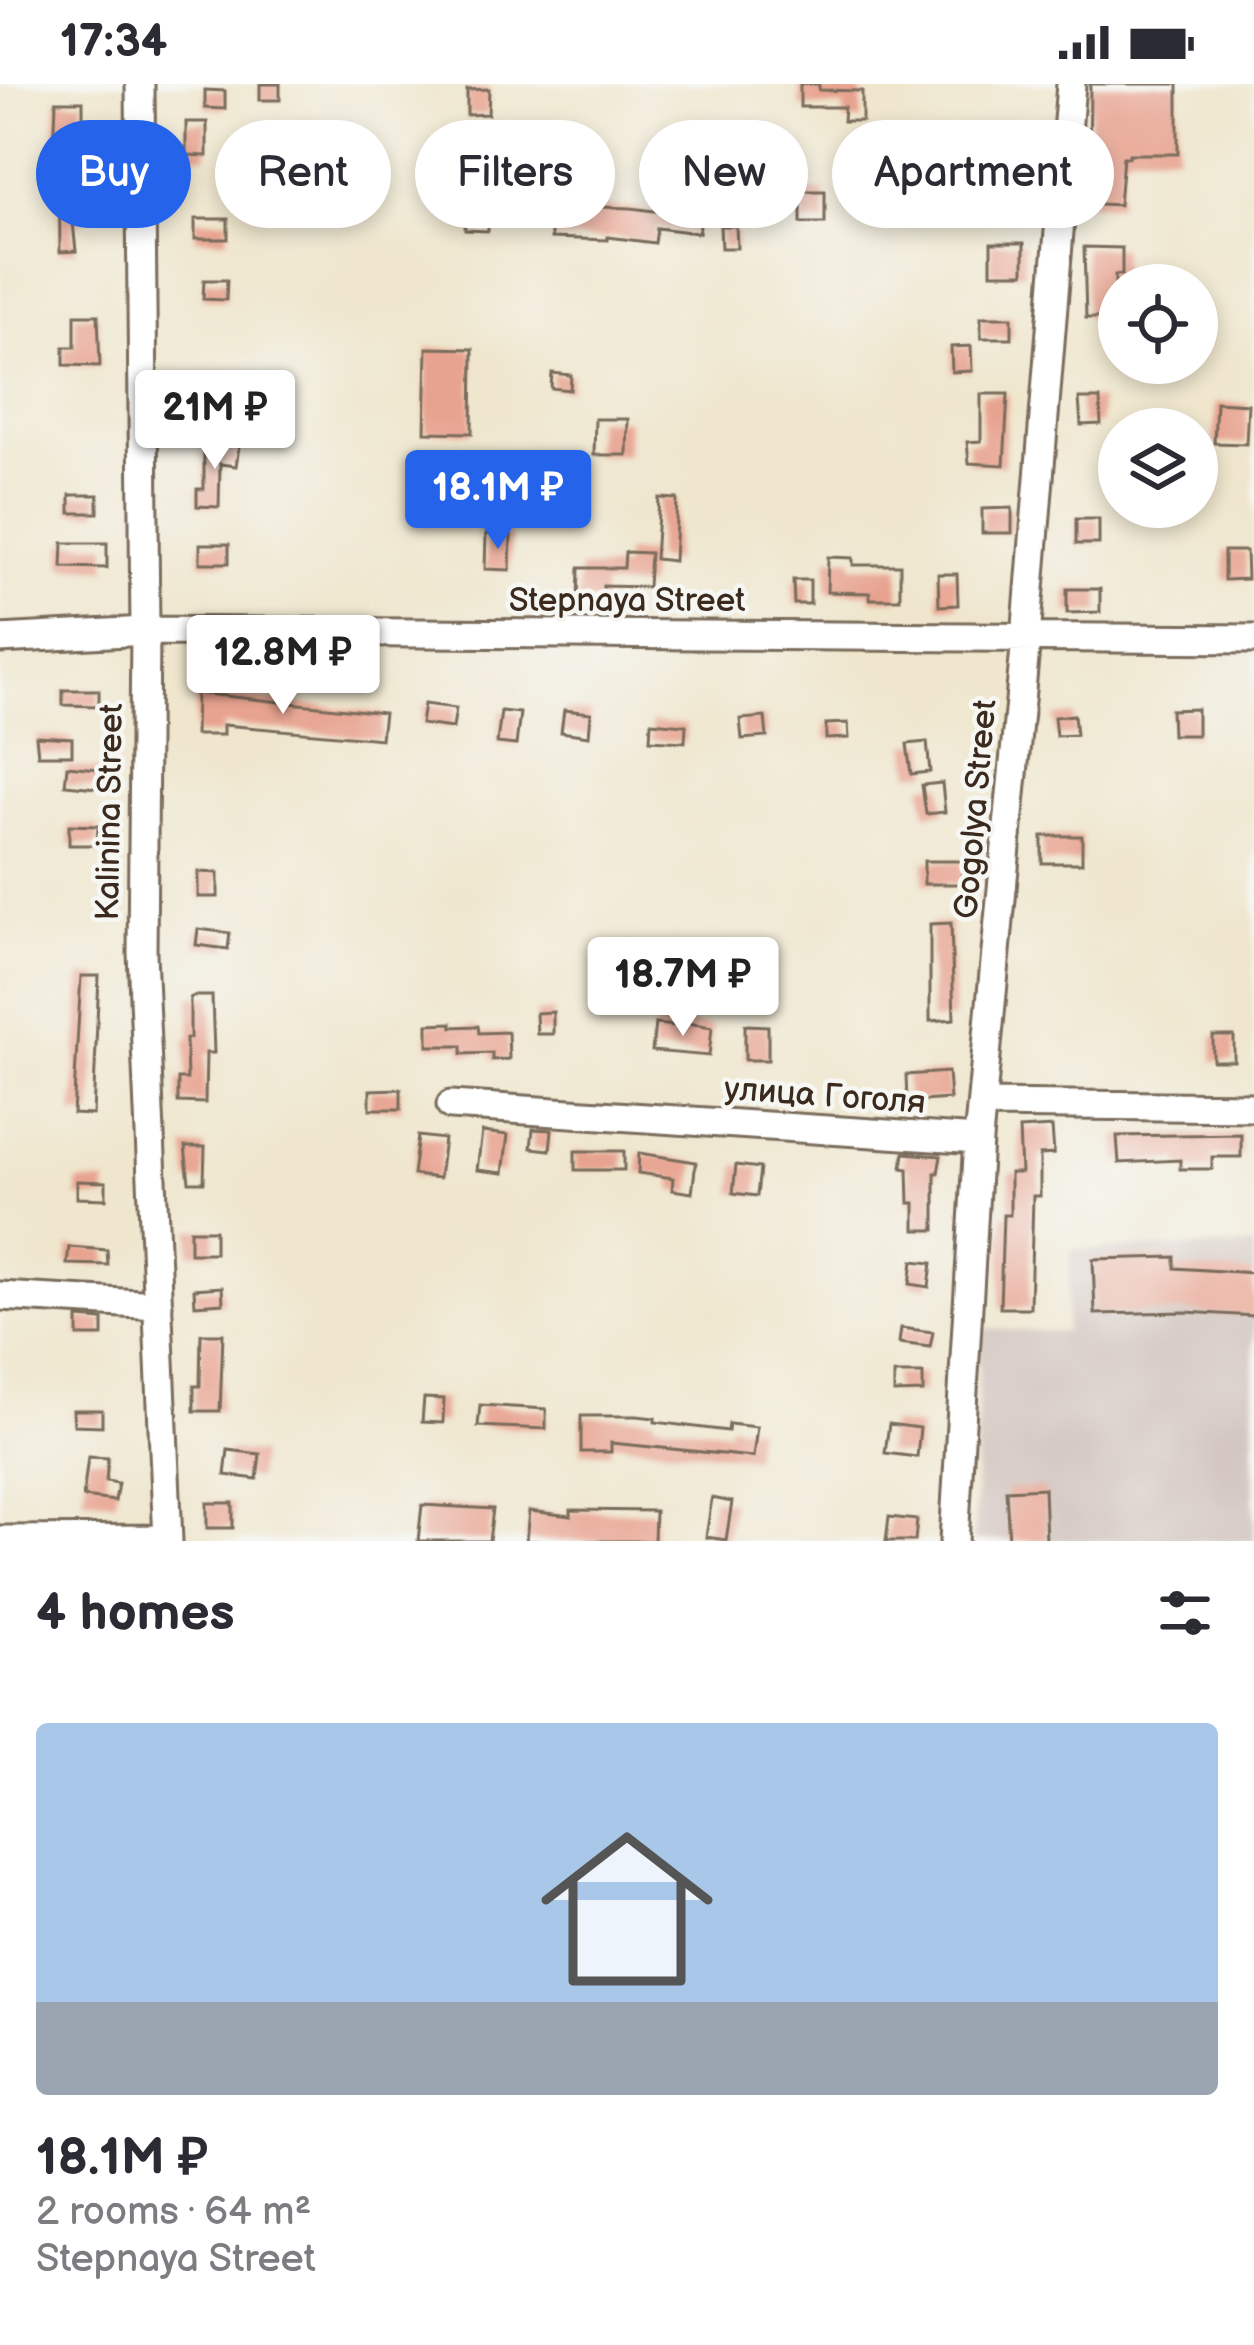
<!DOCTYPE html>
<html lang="en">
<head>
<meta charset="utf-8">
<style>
	:root { --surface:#fff; --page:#f2f2f3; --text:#2b2b33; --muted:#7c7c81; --accent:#2563eb }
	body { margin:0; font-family:"Balsamiq Sans",sans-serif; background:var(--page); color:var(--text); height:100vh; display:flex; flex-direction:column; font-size:45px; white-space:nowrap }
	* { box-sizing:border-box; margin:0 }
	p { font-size:39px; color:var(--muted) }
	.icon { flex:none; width:66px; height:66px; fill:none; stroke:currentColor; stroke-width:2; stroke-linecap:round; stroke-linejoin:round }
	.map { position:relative; height:1457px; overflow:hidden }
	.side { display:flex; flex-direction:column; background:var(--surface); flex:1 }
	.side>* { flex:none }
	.hud { position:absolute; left:36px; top:36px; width:1182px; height:108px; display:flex; gap:24px }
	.fabs { position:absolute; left:1098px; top:180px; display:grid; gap:24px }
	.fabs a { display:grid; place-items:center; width:120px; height:120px; border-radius:50%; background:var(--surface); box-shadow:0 6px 18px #0003; font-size:60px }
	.price { position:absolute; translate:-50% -102px; padding:0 27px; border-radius:12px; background:#fff; color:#222; font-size:39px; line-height:78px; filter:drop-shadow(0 3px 6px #0008) }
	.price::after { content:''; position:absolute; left:50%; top:72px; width:36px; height:27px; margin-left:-18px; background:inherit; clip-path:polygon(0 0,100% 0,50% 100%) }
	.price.selected { background:var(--accent); color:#fff }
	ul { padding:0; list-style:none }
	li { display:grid; align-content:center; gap:24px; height:636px; padding:0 36px }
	li span { display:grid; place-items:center; height:372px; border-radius:12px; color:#555 }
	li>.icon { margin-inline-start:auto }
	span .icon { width:216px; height:216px; fill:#fffc; stroke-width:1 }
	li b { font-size:51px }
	h2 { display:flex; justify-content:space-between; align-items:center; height:144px; padding:0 36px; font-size:51px }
	.chip { padding:0 42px; border-radius:54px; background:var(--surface); box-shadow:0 6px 18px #0003; font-size:42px; line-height:108px }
	.chip.selected { background:var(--accent); color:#fff }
	.status { display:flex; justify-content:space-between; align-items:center; height:84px; padding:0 60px; background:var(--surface); direction:ltr }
	.status svg { height:33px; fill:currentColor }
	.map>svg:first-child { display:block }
	.industrial { fill:#cfc0ba }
	.building { fill:#e8a390 }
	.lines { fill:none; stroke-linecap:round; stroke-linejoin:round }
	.minor-casing { stroke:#7a6c5b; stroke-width:33 }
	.minor { stroke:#fff; stroke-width:27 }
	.labels { text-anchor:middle; stroke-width:9; stroke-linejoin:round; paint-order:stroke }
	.street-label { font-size:33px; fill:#3b2a1e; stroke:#f6f6f2 }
</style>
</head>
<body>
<div class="status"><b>17:34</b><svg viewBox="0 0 49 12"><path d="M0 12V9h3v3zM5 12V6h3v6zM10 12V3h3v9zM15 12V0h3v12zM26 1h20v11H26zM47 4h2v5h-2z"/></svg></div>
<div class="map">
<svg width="1254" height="1457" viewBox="0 0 1254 1457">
	<rect width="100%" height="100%" fill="#f6f6f2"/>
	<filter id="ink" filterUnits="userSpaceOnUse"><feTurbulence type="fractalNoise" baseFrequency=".00833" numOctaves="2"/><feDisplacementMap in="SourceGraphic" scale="24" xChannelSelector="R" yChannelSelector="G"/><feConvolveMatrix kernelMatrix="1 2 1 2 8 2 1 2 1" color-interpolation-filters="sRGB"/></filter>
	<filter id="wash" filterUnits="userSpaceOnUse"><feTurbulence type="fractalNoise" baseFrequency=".004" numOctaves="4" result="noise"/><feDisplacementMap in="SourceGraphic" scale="48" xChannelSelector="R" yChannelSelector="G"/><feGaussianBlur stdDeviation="2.7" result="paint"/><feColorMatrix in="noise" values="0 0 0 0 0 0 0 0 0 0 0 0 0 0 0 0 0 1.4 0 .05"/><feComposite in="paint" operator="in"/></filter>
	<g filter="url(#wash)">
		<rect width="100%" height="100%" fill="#efe6cd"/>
		<path class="industrial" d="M 1254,1162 L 1254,1457 L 974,1457 L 980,1245 L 1065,1248 L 1071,1166 Z"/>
		<g id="blocks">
			<path class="building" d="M 260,0 L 280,0 L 280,16 L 260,16 Z
				M 800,0 L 819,0 L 819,6 L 862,7 L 862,37 L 843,37 L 844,23 L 800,23 Z
				M 1090,0 L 1178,0 L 1178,70 L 1129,70 L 1129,73 L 1123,73 L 1119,121 L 1082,119 L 1084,89 L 1089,89 Z
				M 489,5 L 488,30 L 467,31 L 467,6 Z
				M 205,6 L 225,7 L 225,25 L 205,24 Z
				M 56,17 L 83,17 L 83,36 L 76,36 L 75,91 L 81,91 L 82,139 L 73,139 L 76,167 L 60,168 L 59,70 L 54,70 Z
				M 186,38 L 207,38 L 207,72 L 186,71 Z
				M 984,78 L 1021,78 L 1021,112 L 984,111 Z
				M 449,87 L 480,87 L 481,130 L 489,130 L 488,147 L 465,146 L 466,107 L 450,107 Z
				M 801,107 L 825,107 L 825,139 L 801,139 Z
				M 551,109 L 566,109 L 567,122 L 631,124 L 701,133 L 699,149 L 657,144 L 655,159 L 608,153 L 608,156 L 551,154 Z
				M 195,135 L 228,135 L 228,155 L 195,155 Z
				M 720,142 L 736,142 L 737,164 L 721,164 Z
				M 991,159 L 1024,159 L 1024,189 L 991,189 Z
				M 1084,163 L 1122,164 L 1122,191 L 1115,191 L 1115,234 L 1086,234 Z
				M 204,196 L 227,196 L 226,216 L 203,215 Z
				M 75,231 L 98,231 L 100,282 L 64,281 L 64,263 L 75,263 Z
				M 981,233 L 1012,233 L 1012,254 L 981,254 Z
				M 971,262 L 972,287 L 952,288 L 951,263 Z
				M 427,264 L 473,265 L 472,349 L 425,348 Z
				M 552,289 L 571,291 L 570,306 L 551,304 Z
				M 981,310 L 1008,310 L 1004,381 L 969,379 L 967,358 L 981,357 Z
				M 1079,315 L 1100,315 L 1101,340 L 1081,341 Z
				M 1216,318 L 1248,320 L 1246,360 L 1214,359 Z
				M 214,319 L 214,337 L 190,337 L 190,320 Z
				M 595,335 L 628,335 L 627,371 L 594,371 Z
				M 204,359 L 239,362 L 236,382 L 220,380 L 219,423 L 197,422 L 197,405 L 204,405 Z
				M 70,411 L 98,411 L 98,429 L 70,429 Z
				M 659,414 L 677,415 L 674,477 L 655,475 Z
				M 459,418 L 458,437 L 436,436 L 436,419 Z
				M 1012,424 L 1012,449 L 982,449 L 982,425 Z
				M 1076,435 L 1099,435 L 1099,460 L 1076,460 Z
				M 486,450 L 511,451 L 510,486 L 485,485 Z
				M 63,459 L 107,459 L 107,484 L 62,483 Z
				M 200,460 L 229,460 L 229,479 L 200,479 Z
				M 1224,467 L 1246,467 L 1247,495 L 1224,496 Z
				M 625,468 L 650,469 L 648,503 L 603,502 L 603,518 L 578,518 L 579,484 L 624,484 Z
				M 828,473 L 853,474 L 853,481 L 900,481 L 900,515 L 870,515 L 870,509 L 827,508 Z
				M 938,490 L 957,490 L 958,521 L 939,522 Z
				M 793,496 L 810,496 L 810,520 L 794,520 Z
				M 1067,505 L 1100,505 L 1100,528 L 1067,529 Z
				M 63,606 L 99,606 L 99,622 L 63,621 Z
				M 196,609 L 384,629 L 381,655 L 223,641 L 223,651 L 195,651 Z
				M 424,620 L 456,624 L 453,644 L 421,640 Z
				M 1197,625 L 1197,651 L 1172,651 L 1171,626 Z
				M 564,626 L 591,629 L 589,652 L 561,648 Z
				M 501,627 L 520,629 L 516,661 L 497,659 Z
				M 1074,631 L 1076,651 L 1056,652 L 1054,633 Z
				M 765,633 L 767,653 L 742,655 L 740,635 Z
				M 651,638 L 686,641 L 685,658 L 650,656 Z
				M 848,639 L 849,654 L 826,655 L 826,640 Z
				M 36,652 L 72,654 L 72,671 L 38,671 Z
				M 927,658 L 930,688 L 911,690 L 907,660 Z
				M 67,682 L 99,685 L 97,704 L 65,701 Z
				M 942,699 L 945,728 L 926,730 L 922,701 Z
				M 69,741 L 98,742 L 97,761 L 69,761 Z
				M 1042,752 L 1082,752 L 1082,779 L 1042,779 Z
				M 924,777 L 963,777 L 963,800 L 924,800 Z
				M 198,788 L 218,789 L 218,813 L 198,813 Z
				M 951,839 L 954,935 L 930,937 L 930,840 Z
				M 198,845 L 230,849 L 228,865 L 196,861 Z
				M 81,892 L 99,892 L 93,1031 L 73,1030 Z
				M 194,912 L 212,912 L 214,969 L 206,969 L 205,1019 L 178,1018 L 178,995 L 187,995 L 186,955 L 190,954 L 190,914 Z
				M 553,928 L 553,950 L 537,950 L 536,929 Z
				M 452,939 L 452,943 L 478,942 L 479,949 L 508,948 L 509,975 L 492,976 L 492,969 L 462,970 L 462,962 L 428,962 L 428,940 Z
				M 687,939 L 712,943 L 709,972 L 652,967 L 655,940 L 686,943 Z
				M 745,941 L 768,942 L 768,976 L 745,976 Z
				M 1213,952 L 1234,952 L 1234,977 L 1213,977 Z
				M 948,988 L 950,1015 L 907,1018 L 906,991 Z
				M 401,1005 L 401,1025 L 370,1025 L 370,1006 Z
				M 1052,1043 L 1054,1070 L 1040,1071 L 1040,1112 L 1033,1112 L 1030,1224 L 1000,1224 L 1003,1131 L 1010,1131 L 1010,1089 L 1021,1089 L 1019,1045 Z
				M 533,1045 L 552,1046 L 550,1066 L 531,1064 Z
				M 482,1048 L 508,1051 L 503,1089 L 477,1086 Z
				M 1241,1050 L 1241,1073 L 1212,1073 L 1212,1085 L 1180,1085 L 1180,1076 L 1119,1079 L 1117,1052 Z
				M 418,1052 L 444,1055 L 439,1094 L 413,1091 Z
				M 185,1063 L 205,1063 L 204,1098 L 189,1098 Z
				M 575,1067 L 624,1067 L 624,1086 L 575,1086 Z
				M 639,1069 L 696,1078 L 692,1109 L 672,1106 L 673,1094 L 638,1089 Z
				M 904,1069 L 941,1072 L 938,1089 L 935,1089 L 935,1146 L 915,1146 L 915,1119 L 909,1119 L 908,1085 L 902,1084 Z
				M 736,1081 L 760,1084 L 757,1112 L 733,1109 Z
				M 77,1097 L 106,1098 L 106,1115 L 77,1114 Z
				M 190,1146 L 215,1146 L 215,1169 L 190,1169 Z
				M 69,1163 L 107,1166 L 108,1181 L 67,1180 Z
				M 1175,1173 L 1175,1184 L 1254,1189 L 1254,1232 L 1185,1228 L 1095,1230 L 1093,1175 Z
				M 913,1177 L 932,1179 L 929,1203 L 910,1200 Z
				M 222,1203 L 223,1219 L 195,1221 L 194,1205 Z
				M 78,1234 L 103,1236 L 103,1252 L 78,1252 Z
				M 901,1244 L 933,1248 L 930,1263 L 899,1259 Z
				M 201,1250 L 223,1250 L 220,1327 L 194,1327 L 194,1302 L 200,1302 Z
				M 894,1290 L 923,1290 L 923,1308 L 894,1309 Z
				M 424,1314 L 444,1315 L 443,1339 L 422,1338 Z
				M 480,1321 L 546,1325 L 546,1345 L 478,1342 Z
				M 73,1326 L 102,1326 L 102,1342 L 74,1341 Z
				M 581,1332 L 637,1332 L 655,1334 L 655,1338 L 728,1347 L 729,1340 L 757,1343 L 753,1373 L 611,1359 L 611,1368 L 581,1368 Z
				M 889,1340 L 920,1344 L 917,1373 L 885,1369 Z
				M 228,1366 L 260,1370 L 257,1395 L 225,1391 Z
				M 88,1373 L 108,1374 L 106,1397 L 118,1399 L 115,1417 L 83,1413 Z
				M 1044,1404 L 1046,1457 L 1009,1457 L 1006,1406 Z
				M 712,1414 L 732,1418 L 726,1456 L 706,1453 Z
				M 207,1419 L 233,1419 L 233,1444 L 207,1444 Z
				M 422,1421 L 493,1425 L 489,1457 L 418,1457 Z
				M 571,1426 L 655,1427 L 654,1457 L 526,1457 L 529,1427 L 571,1432 Z
				M 889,1433 L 917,1436 L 915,1457 L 886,1457 Z"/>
		</g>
	</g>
	<g filter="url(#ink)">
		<use href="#blocks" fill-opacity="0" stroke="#7a6c5b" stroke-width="3"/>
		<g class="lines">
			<defs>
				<path id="minor" d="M 140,0 L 145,547 L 142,869 L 168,1457
					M 0,555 L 145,547 L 1254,555
					M 984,1020 L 1254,1023
					M 451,1021 L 978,1056
					M 0,1212 L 158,1221
					M 0,1456 L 168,1455
					M 954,1457 L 978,1056 L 1026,554 L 1071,0"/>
			</defs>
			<use href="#minor" class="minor-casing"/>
			<use href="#minor" class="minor"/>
		</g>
	</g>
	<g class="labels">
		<g class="street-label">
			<text x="627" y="527">Stepnaya Street</text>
			<text transform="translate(974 725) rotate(-85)" y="12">Gogolya Street</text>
			<text transform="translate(108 728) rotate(-89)" y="12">Kalinina Street</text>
			<text transform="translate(825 1010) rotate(4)" y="12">улица Гоголя</text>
		</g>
	</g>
</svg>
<div class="fabs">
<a><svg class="icon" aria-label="locate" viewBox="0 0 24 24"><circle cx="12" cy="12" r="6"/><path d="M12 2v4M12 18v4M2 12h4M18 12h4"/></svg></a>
<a><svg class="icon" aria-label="layers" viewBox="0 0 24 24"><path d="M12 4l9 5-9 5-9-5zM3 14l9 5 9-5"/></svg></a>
</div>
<b class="price" style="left:215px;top:388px">21M ₽</b>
<b class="price selected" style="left:498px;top:468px">18.1M ₽</b>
<b class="price" style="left:283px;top:633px">12.8M ₽</b>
<b class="price" style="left:683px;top:955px">18.7M ₽</b>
<div class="hud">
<a class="chip selected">Buy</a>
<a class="chip">Rent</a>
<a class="chip">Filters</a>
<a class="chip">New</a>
<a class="chip">Apartment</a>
</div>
</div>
<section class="side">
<h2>4 homes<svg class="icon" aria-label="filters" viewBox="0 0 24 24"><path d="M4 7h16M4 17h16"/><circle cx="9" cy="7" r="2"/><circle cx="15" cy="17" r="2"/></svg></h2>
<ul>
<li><span style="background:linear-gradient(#a9c7e8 75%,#9aa5b1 0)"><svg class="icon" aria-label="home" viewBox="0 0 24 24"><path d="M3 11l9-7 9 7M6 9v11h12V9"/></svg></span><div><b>18.1M ₽</b><p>2 rooms · 64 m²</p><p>Stepnaya Street</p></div></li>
</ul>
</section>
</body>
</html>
